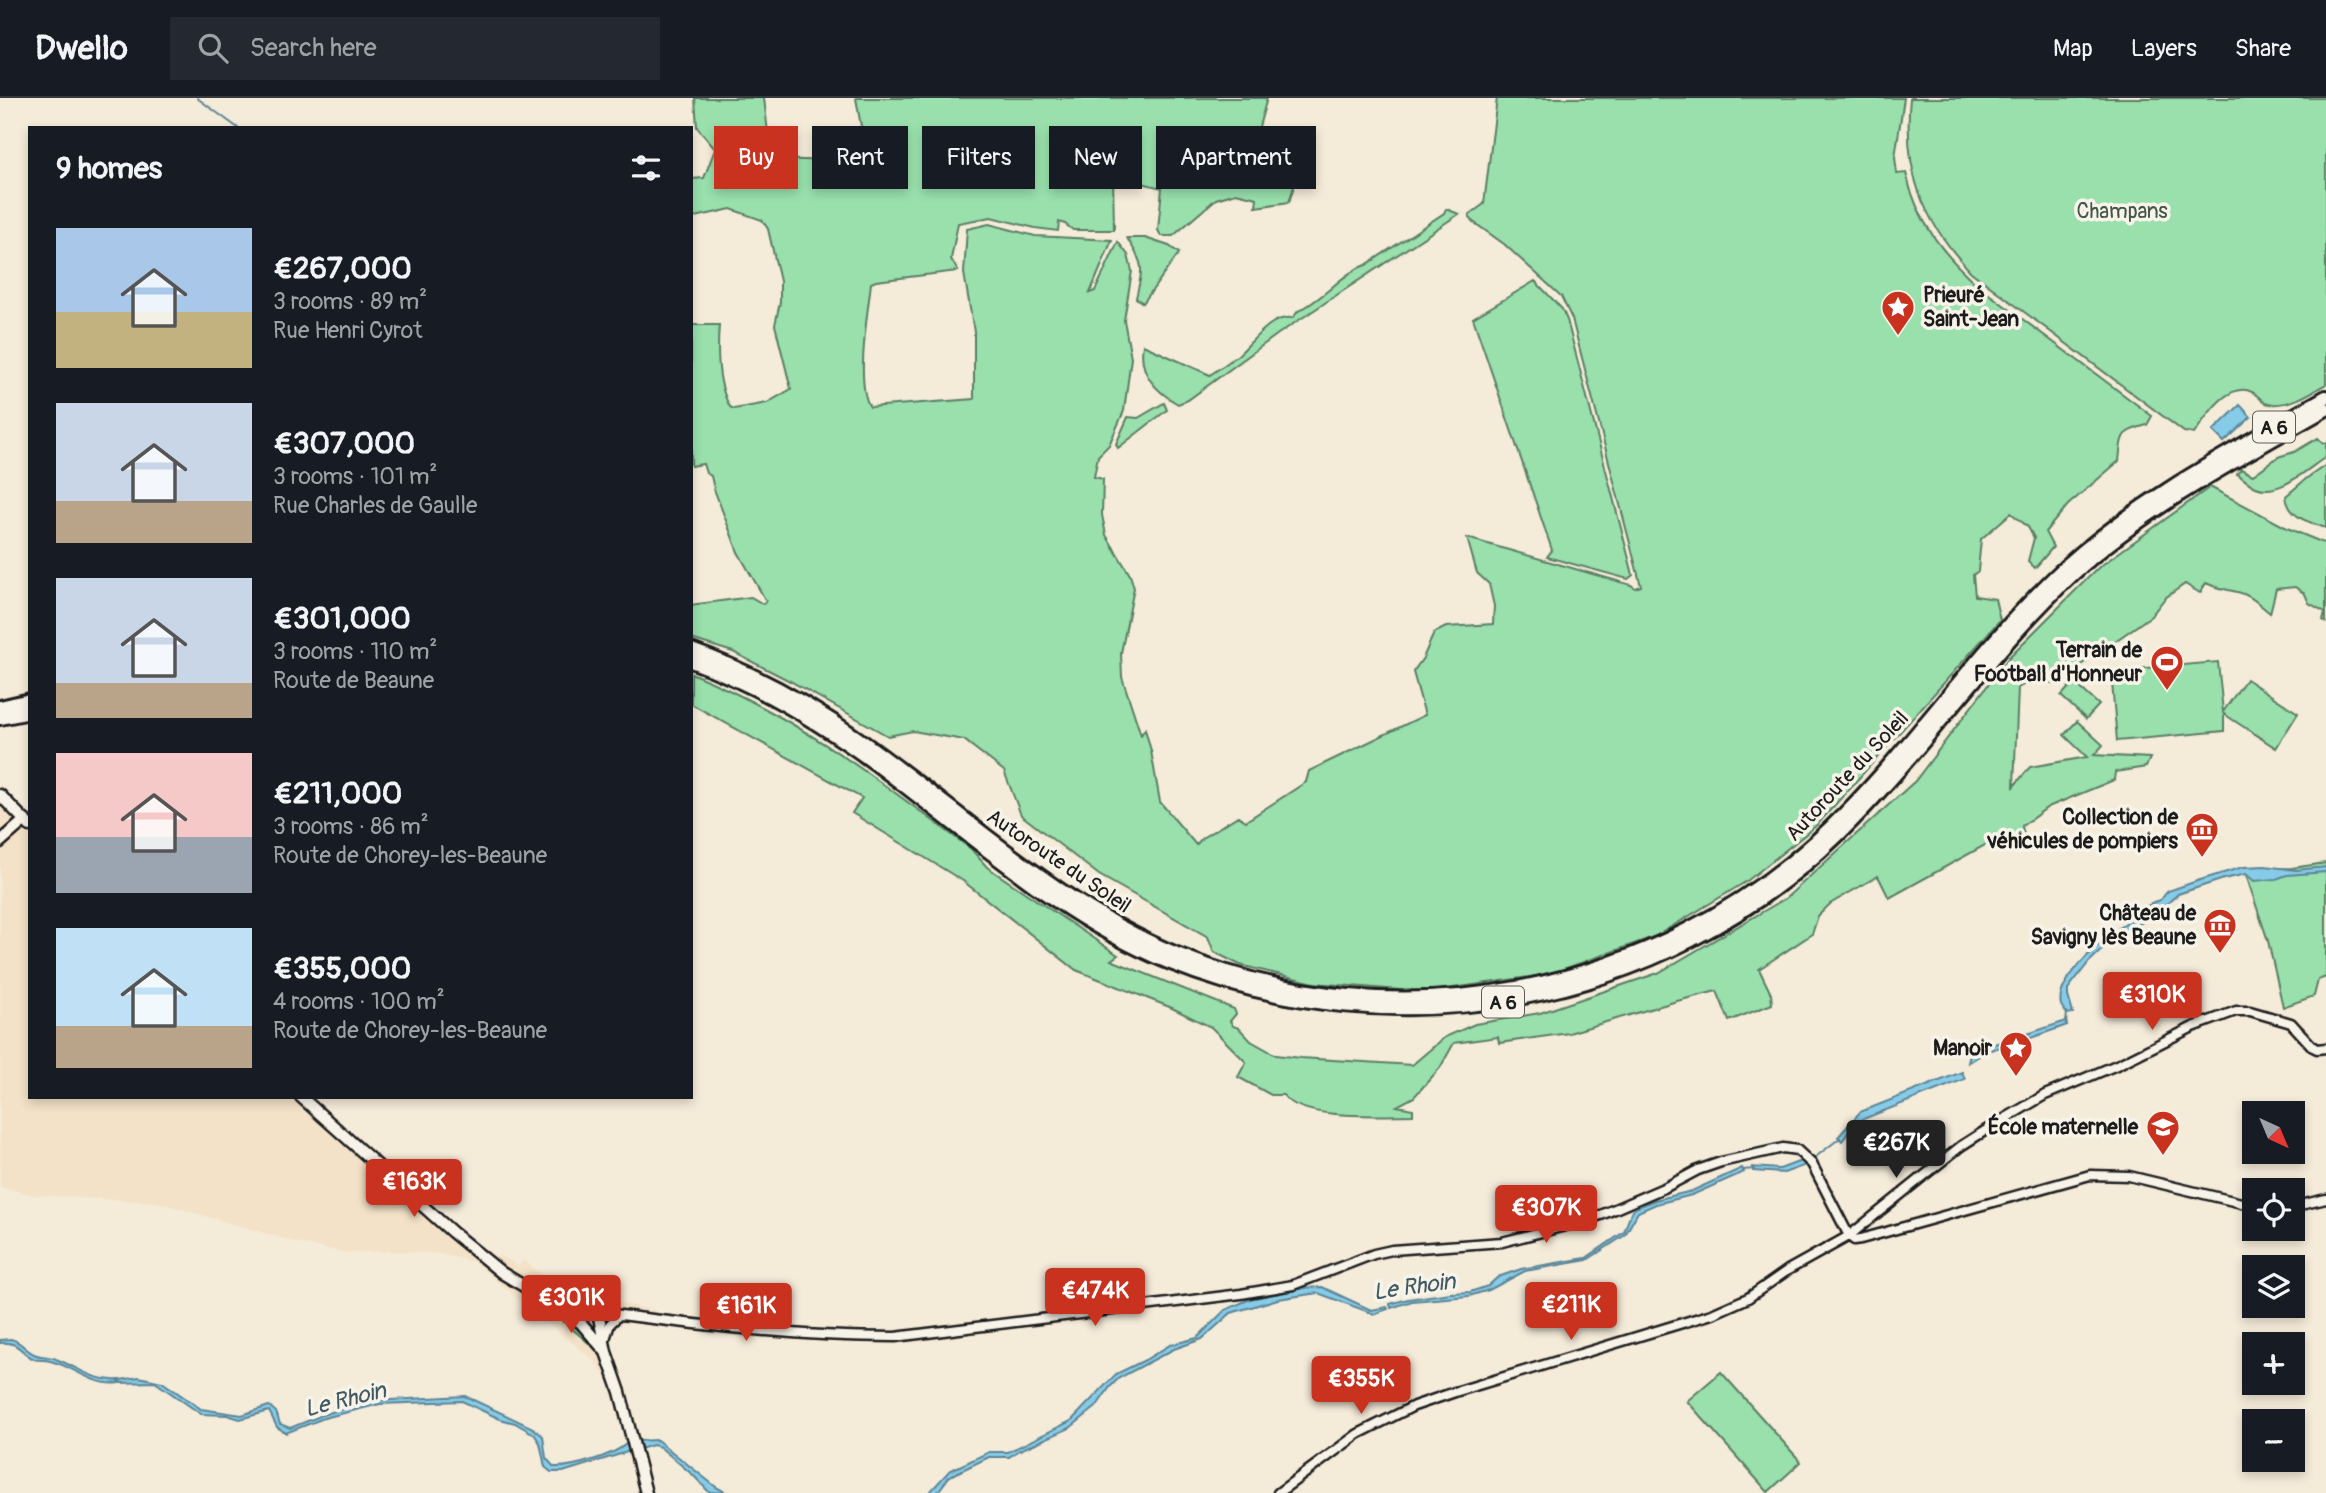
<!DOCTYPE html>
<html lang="en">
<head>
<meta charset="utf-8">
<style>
	:root { --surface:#171b24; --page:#242831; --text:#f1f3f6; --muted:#9ea1a6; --line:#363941; --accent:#c8321e }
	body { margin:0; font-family:Pangolin,sans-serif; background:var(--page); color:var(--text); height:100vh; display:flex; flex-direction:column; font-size:26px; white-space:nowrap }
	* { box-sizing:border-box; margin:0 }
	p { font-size:23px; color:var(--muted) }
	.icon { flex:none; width:38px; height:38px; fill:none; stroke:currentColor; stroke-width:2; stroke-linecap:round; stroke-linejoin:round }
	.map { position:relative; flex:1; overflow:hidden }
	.details { position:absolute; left:28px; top:28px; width:665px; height:973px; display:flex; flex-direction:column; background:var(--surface); border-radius:0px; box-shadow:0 4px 10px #0003 }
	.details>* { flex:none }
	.banner { position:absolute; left:714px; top:28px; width:665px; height:63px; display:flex; gap:14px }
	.needle { width:46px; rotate:136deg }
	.controls { position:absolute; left:2242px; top:1003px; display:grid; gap:14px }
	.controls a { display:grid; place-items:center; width:63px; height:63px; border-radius:0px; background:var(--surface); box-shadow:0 4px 10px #0003; font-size:35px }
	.price { position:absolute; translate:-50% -60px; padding:0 16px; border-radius:7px; background:var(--accent); color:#fff; font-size:23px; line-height:46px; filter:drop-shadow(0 2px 4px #0008) }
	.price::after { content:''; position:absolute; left:50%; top:42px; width:21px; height:16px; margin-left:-10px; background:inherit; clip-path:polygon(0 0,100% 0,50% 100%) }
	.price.current { background:#222; color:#fff }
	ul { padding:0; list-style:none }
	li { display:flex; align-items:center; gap:21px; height:175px; padding:0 28px }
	li span { display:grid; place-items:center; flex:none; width:196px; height:140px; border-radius:0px; color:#555 }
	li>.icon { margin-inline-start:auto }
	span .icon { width:84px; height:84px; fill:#fffc; stroke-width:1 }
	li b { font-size:30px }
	h2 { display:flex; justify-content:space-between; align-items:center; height:84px; padding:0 28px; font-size:30px }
	.pill { padding:0 24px; border-radius:0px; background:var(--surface); box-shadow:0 4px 10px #0003; font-size:24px; line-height:63px }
	.pill.current { background:var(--accent); color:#fff }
	header { display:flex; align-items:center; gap:42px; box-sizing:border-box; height:98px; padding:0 35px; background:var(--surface); border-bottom:2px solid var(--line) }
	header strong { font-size:33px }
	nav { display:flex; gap:38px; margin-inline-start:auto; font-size:24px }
	.search { width:490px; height:63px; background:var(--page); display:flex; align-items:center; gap:18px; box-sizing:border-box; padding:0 24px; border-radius:0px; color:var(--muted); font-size:26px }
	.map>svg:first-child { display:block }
	.built { fill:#f3e2c8 }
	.green { fill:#99e0ad; stroke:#5a7e64; stroke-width:2 }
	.water { fill:#86cbe7; stroke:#5c8596; stroke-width:2 }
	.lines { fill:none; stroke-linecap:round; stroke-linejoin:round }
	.stream { stroke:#5c8596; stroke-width:2 }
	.minor-casing { stroke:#1c1c1c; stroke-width:13 }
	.major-casing { stroke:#1c1c1c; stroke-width:15 }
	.highway-casing { stroke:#1c1c1c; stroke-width:18 }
	.minor { stroke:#f7f3e8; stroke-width:8 }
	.major { stroke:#f7f3e8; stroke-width:10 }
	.highway { stroke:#f7f3e8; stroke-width:12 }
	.labels { text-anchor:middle; stroke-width:7; stroke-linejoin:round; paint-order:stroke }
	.shield { fill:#f7f3e8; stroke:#5e5c59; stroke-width:2 }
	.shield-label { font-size:19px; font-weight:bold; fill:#1c1c1c }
	.park-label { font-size:21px; fill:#425748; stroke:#f7f3e8 }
	.poi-label { font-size:21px; font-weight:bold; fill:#1c1c1c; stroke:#f7f3e8; text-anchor:end }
	.street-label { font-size:21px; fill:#1c1c1c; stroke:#f7f3e8 }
	.water-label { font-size:23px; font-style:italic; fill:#415963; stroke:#f7f3e8 }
</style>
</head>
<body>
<header>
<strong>Dwello</strong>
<div class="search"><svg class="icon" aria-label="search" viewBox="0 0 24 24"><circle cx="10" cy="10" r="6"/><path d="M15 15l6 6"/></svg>Search here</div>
<nav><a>Map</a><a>Layers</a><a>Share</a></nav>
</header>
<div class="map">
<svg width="2326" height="1395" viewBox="0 0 2326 1395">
	<rect width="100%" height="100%" fill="#f5ebd9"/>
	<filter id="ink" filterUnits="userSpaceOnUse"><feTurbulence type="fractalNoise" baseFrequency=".0143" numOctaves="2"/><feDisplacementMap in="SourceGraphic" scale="14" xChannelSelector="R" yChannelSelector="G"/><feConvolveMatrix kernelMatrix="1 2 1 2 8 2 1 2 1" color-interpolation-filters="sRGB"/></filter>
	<g filter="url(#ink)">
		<path class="built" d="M 0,687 L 30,717 L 30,999 L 308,999 L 494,1161 L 500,1158 L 518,1168 L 524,1162 L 548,1184 L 570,1193 L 655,1213 L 653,1226 L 619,1223 L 610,1235 L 620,1298 L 615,1297 L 604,1275 L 593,1262 L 474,1164 L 441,1156 L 393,1153 L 347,1155 L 302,1146 L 157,1104 L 34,1097 L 0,1089 Z"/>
		<path class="green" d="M 695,0 L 764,0 L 771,61 L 836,63 L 837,69 L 858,58 L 862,34 L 856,0 L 1267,0 L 1253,50 L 1301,66 L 1289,104 L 1256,109 L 1257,100 L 1236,95 L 1216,101 L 1173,138 L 1161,138 L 1158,132 L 1162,90 L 1113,78 L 1114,132 L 1073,132 L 1065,126 L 1059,124 L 1058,133 L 1035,130 L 991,119 L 958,125 L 951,161 L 958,173 L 876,183 L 871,185 C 868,213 855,287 870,309 L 974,301 L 974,234 L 964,175 L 967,131 L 989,126 L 1035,138 L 1112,142 L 1090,195 L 1095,193 L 1118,144 L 1128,157 L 1132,173 L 1124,222 L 1131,260 L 1124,313 L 1109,347 L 1098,358 L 1094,379 L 1103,381 L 1102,417 L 1106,437 L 1130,477 L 1134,490 L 1121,555 L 1122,579 L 1141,637 L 1145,631 L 1151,653 L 1160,704 L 1196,747 L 1202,740 L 1238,718 L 1246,723 L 1306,684 L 1309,673 L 1425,617 L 1413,574 L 1423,560 L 1434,535 L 1446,529 L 1493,526 L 1494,508 L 1489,486 L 1477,475 L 1467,440 L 1631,487 L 1635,490 L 1641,488 L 1572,221 L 1561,198 L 1504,146 L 1472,123 L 1469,117 L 1484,106 L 1497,0 L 1904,0 L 1895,59 L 1897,76 L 1906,75 C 1917,124 1944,158 1981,190 L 2152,318 L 2147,327 C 2120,334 2122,336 2119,363 L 2068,407 L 2045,434 L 2053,449 L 2035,470 L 2028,463 L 2034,440 L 2028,429 L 2011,415 L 1981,441 L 1978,473 L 1973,477 L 1975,498 L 1995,501 L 2000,522 L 1817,727 L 1747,783 L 1656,838 L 1550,876 L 1425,894 L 1314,885 L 1240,867 L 1214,854 L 1208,839 L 1099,777 L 1021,717 L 1004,673 L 964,642 L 913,633 L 888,638 L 790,583 L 733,554 L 691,541 L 691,507 L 751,499 L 763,506 L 766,503 L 738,454 L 714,391 L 711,378 L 706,375 L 703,366 L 691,368 L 691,227 L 719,227 C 717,252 717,286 730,309 L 734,311 L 767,305 L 791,291 L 775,227 L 780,204 L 780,183 L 768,131 L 762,122 L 731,111 L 691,120 L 691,81 L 704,80 L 715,51 L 697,29 Z
			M 1910,0 L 2326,0 L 2326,286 C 2309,296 2290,308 2270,306 C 2261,305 2259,297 2252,294 C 2228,282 2205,320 2194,336 L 2184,334 L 1971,174 C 1921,121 1903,73 1910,0 Z
			M 1446,111 L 1459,116 L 1278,236 L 1188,302 L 1178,306 C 1155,293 1138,275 1143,247 L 1210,277 C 1220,270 1229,264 1238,257 C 1254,243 1270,217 1293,220 L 1298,213 C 1323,202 1343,174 1366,167 L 1444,115 Z
			M 1145,140 L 1169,148 L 1179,155 L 1143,205 L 1136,200 C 1143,169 1145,168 1127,140 Z
			M 1535,183 L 1562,211 L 1567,222 L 1630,465 L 1633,477 L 1628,481 L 1547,459 L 1552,452 L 1473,220 Z
			M 1164,305 L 1167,312 L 1118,350 L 1116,346 L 1128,319 L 1138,320 Z
			M 2318,340 L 2322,344 L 2326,345 L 2326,359 C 2307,371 2279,399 2256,389 C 2249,386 2243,380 2237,376 L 2241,371 L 2253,377 L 2278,359 L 2294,354 Z
			M 2326,367 L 2326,430 C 2308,424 2288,419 2286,398 L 2307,380 Z
			M 2210,389 L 2287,430 L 2326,446 L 2326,524 L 2323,522 L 2325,514 L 2309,505 L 2305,496 L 2295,489 L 2276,491 L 2270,515 C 2261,508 2252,498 2241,495 C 2228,491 2218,491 2206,485 L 2200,495 L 2185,486 L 2165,500 L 2151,518 L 2055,585 L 2032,582 L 2018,590 L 2014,688 L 2030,669 L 2087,659 L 2064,637 L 2077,623 L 2103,647 L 2094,657 L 2150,660 L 2146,669 L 2115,674 L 2114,682 L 2048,709 L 2022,728 L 2026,748 L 2014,754 L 2003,737 L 1889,800 L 1878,778 L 1830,806 L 1818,818 L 1812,836 L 1759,871 L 1771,896 L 1772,906 L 1729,923 L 1717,893 L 1677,903 L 1569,935 L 1499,945 L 1498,939 L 1454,945 L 1440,970 L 1414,999 L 1397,1008 L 1413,1011 L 1413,1017 C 1382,1017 1302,1023 1283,997 L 1271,997 L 1238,979 L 1246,964 L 1211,929 L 1172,910 L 1076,872 L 963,783 L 852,715 L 862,700 L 691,606 L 691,575 C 797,619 880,683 971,751 L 987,769 L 1118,857 L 1111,862 L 1234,911 L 1236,916 L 1230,923 L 1233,928 L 1239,930 L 1251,943 L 1276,957 L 1301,960 L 1412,967 L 1445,939 L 1475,926 L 1540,915 L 1658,875 L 1786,800 L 1915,683 L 2010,558 L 2099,469 Z
			M 2218,564 L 2223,614 L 2246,581 L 2298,615 L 2276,650 L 2224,616 L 2224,633 L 2117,643 L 2111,573 Z
			M 2074,584 L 2099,607 L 2086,621 L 2061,598 Z
			M 2326,765 L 2326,879 L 2318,882 L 2314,898 L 2283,909 L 2268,843 L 2244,771 L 2292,770 Z
			M 563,1217 L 571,1220 L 599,1254 L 562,1222 Z
			M 1721,1274 L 1801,1364 L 1768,1394 L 1687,1303 Z"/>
		<path class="water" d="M 2240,307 L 2251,319 L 2224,344 L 2213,333 Z
			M 2265,768 L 2296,772 L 2326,769 L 2326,774 L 2287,777 L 2276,781 L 2254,783 L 2246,776 L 2224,781 L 2178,796 L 2158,814 L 2107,847 L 2089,864 L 2068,891 L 2068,898 L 2073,915 L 2067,916 C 2065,913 2062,910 2061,907 C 2054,882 2108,837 2127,824 C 2135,819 2143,817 2147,808 L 2160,802 L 2168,793 L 2197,783 L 2243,769 Z
			M 2066,923 L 2067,927 L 2017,945 L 2015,940 Z
			M 2008,941 L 2011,946 L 1987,953 L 1968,965 L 1969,959 L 1973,954 Z
			M 1962,974 L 1965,981 L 1863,1021 L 1852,1030 L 1842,1043 L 1838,1039 L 1860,1014 Z
			M 1801,1063 L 1806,1067 L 1784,1075 L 1753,1073 L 1752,1069 L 1780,1071 Z
			M 1742,1070 L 1744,1074 L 1692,1097 L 1656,1106 L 1638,1114 L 1625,1137 L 1587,1162 L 1525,1173 L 1489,1192 L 1469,1198 L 1412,1203 L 1391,1210 L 1390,1206 L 1408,1201 L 1451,1195 L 1470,1194 L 1488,1188 L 1498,1179 L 1521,1171 L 1586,1160 L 1624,1134 L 1631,1115 L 1635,1110 L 1655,1102 L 1692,1093 Z
			M 1322,1189 L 1371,1212 L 1387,1209 L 1388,1211 L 1374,1216 L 1318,1195 L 1278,1201 L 1231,1215 L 1202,1241 L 1174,1251 L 1119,1280 L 1110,1289 L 1096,1309 L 1070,1330 L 1020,1352 L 1009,1359 L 989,1359 L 954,1376 L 949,1379 L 937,1395 L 929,1395 L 949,1373 L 989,1354 L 1008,1354 L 1071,1323 L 1116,1276 L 1145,1262 L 1170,1247 L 1197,1240 L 1225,1212 L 1250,1201 L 1305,1190 Z
			M 11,1241 C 22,1244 25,1252 34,1256 C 40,1259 49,1258 56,1261 C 77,1269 94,1284 119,1282 L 119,1285 C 93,1289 74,1268 50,1263 C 45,1261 39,1263 34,1261 C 19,1254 20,1243 0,1245 L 0,1242 Z
			M 139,1279 L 162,1284 L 201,1311 L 242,1317 L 269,1308 L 276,1314 L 280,1326 L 290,1330 L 325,1316 L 371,1303 L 465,1298 L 533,1330 L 543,1338 L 546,1360 L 554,1369 C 572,1370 616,1357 628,1344 L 630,1353 L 563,1374 L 551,1374 L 545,1369 L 540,1345 L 534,1336 L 515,1325 L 500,1321 L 462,1303 L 380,1306 L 324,1320 L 286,1335 L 277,1329 L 269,1313 L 240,1321 L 227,1317 L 201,1316 L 155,1284 L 121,1285 L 120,1282 Z
			M 657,1342 L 716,1389 L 727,1395 L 709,1394 L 694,1378 L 660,1349 L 653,1347 L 637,1352 L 635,1343 Z"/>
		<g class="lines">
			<path class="stream" d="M 197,0 L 238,30
				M 2066,926 L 2067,914
				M 1813,1061 L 1840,1040
				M 1743,1072 L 1754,1071"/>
			<defs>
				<path id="minor" d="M 2292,1109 L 2326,1101
					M 1849,1138 L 1854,1142 L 1861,1141 L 2090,1077 L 2129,1078 L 2254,1108
					M 598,1214 C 696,1227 796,1239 895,1239 L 1241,1196 L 1293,1187 L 1374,1156 L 1392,1152 L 1502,1144 L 1573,1126 L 1601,1117 L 1666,1089 L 1698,1072 L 1721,1064 L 1783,1050 L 1797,1052 L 1812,1066 L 1849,1138
					M 605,1241 L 610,1226 L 619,1217
					M 1278,1395 L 1358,1336 L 1414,1308 L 1455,1294 L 1712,1216 L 1748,1200 L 1788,1172 L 1849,1138 L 1961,1048 L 1994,1027 L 2045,997 L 2119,966 L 2193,929 L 2236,913 L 2250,913 L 2291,925 L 2313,949 L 2317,951 L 2326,950"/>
				<path id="major" d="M 0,697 L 30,728
					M 0,744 L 25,722
					M 301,999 L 452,1134 L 502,1175 L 542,1199 L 598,1214 L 606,1254 L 620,1294 L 646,1395
					M 558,1208 L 581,1225 L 606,1254"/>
				<path id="highway" d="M 691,552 C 753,574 810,606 863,644 C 966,717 1058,807 1177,856 C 1399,947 1658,895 1830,730 C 1914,649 1979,549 2065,469 C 2142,399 2236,351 2326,299
					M 691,563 C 768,591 837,635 901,685 C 986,750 1068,823 1168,864 C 1395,956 1661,909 1838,737 C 1922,655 1987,556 2073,476 C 2148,408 2239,361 2326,311
					M 0,609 L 30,602
					M 0,620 L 30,614"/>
			</defs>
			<use href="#minor" class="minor-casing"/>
			<use href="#major" class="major-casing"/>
			<use href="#highway" class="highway-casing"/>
			<use href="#minor" class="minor"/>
			<use href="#major" class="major"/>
			<use href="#highway" class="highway"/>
		</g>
	</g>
	<defs>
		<symbol id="sight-pin" viewBox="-11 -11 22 30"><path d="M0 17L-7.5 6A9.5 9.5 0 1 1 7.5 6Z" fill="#c8321e" stroke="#f7f3e8"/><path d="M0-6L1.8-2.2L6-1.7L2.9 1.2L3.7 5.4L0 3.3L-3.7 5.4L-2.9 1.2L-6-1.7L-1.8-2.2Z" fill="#fff"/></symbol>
		<symbol id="stadium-pin" viewBox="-11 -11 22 30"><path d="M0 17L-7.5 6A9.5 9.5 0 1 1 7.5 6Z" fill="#c8321e" stroke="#f7f3e8"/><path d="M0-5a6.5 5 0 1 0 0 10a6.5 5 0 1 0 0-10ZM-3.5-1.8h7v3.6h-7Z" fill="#fff"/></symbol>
		<symbol id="museum-pin" viewBox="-11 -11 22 30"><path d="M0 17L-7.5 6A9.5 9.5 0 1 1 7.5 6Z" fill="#c8321e" stroke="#f7f3e8"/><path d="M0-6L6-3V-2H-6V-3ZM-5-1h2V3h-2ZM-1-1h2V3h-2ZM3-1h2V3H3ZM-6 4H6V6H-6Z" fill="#fff"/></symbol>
		<symbol id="school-pin" viewBox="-11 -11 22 30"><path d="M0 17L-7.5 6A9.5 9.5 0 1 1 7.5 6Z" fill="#c8321e" stroke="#f7f3e8"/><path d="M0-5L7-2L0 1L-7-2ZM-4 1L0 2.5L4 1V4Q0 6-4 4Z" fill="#fff"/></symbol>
	</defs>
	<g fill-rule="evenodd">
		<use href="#sight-pin" x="1879" y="190" width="38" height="52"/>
		<use href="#stadium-pin" x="2148" y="545" width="38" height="52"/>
		<use href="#museum-pin" x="2183" y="712" width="38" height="52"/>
		<use href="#museum-pin" x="2201" y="808" width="38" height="52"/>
		<use href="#sight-pin" x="1997" y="931" width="38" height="52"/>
		<use href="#school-pin" x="2144" y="1010" width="38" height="52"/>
	</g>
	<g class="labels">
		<g class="shield">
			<rect x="2253" y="313.5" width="42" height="31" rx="5"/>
			<rect x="1482" y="888.5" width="42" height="31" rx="5"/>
		</g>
		<g class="shield-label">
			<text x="2274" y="336">A 6</text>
			<text x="1503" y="911">A 6</text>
		</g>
		<g class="park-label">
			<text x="2122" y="120">Champans</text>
		</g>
		<g class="poi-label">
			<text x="1923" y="204" text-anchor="start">Prieuré<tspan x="1923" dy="24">Saint-Jean</tspan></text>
			<text x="2142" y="559">Terrain de<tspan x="2142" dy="24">Football d'Honneur</tspan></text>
			<text x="2178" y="726">Collection de<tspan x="2178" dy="24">véhicules de pompiers</tspan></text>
			<text x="2196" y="822">Château de<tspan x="2196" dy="24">Savigny lès Beaune</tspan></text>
			<text x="1992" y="957">Manoir</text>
			<text x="2138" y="1036">École maternelle</text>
		</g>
		<g class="street-label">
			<text transform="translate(1847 678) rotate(-47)" y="7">Autoroute du Soleil</text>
			<text transform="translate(1059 763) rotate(34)" y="7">Autoroute du Soleil</text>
		</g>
		<g class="water-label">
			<text transform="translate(1414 1188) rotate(-8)" y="8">Le Rhoin</text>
			<text transform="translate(345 1301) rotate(-14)" y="8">Le Rhoin</text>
		</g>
	</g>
</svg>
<div class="controls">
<a><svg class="needle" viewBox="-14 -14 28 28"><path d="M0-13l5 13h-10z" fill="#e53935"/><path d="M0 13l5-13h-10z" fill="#9ea1a6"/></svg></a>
<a><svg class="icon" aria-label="locate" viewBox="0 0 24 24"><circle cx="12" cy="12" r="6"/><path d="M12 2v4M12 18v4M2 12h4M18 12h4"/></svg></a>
<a><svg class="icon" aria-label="layers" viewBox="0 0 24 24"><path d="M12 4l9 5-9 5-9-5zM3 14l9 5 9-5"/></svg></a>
<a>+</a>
<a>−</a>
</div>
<b class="price" style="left:2152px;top:934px">€310K</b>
<b class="price current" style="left:1896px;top:1082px">€267K</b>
<b class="price" style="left:414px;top:1121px">€163K</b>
<b class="price" style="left:1546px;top:1147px">€307K</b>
<b class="price" style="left:1095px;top:1230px">€474K</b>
<b class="price" style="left:571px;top:1237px">€301K</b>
<b class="price" style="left:1571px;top:1244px">€211K</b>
<b class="price" style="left:746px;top:1245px">€161K</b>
<b class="price" style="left:1361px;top:1318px">€355K</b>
<div class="banner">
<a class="pill current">Buy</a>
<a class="pill">Rent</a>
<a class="pill">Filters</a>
<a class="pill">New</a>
<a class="pill">Apartment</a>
</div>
<section class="details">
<h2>9 homes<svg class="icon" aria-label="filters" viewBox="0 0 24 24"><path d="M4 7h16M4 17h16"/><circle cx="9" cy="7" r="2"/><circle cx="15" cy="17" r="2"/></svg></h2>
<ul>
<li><span style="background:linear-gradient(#a9c7e8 60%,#c2b280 0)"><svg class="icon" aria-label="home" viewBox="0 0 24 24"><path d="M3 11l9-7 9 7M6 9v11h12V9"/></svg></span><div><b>€267,000</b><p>3 rooms · 89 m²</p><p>Rue Henri Cyrot</p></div></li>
<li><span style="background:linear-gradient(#c9d6e8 70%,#b9a48a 0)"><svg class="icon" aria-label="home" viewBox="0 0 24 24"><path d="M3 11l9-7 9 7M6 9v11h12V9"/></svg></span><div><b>€307,000</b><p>3 rooms · 101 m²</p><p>Rue Charles de Gaulle</p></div></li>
<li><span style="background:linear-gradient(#c9d6e8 75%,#b9a48a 0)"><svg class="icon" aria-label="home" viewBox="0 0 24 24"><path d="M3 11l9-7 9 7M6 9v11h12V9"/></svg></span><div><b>€301,000</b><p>3 rooms · 110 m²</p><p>Route de Beaune</p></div></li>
<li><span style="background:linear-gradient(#f6c9c9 60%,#9aa5b1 0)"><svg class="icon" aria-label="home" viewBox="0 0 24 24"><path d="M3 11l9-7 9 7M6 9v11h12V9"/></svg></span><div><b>€211,000</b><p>3 rooms · 86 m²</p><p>Route de Chorey-les-Beaune</p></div></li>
<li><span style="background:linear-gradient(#bfe0f5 70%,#b9a48a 0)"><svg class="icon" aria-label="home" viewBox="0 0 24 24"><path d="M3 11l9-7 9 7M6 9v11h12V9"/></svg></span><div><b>€355,000</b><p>4 rooms · 100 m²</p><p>Route de Chorey-les-Beaune</p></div></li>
</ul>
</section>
</div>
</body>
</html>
